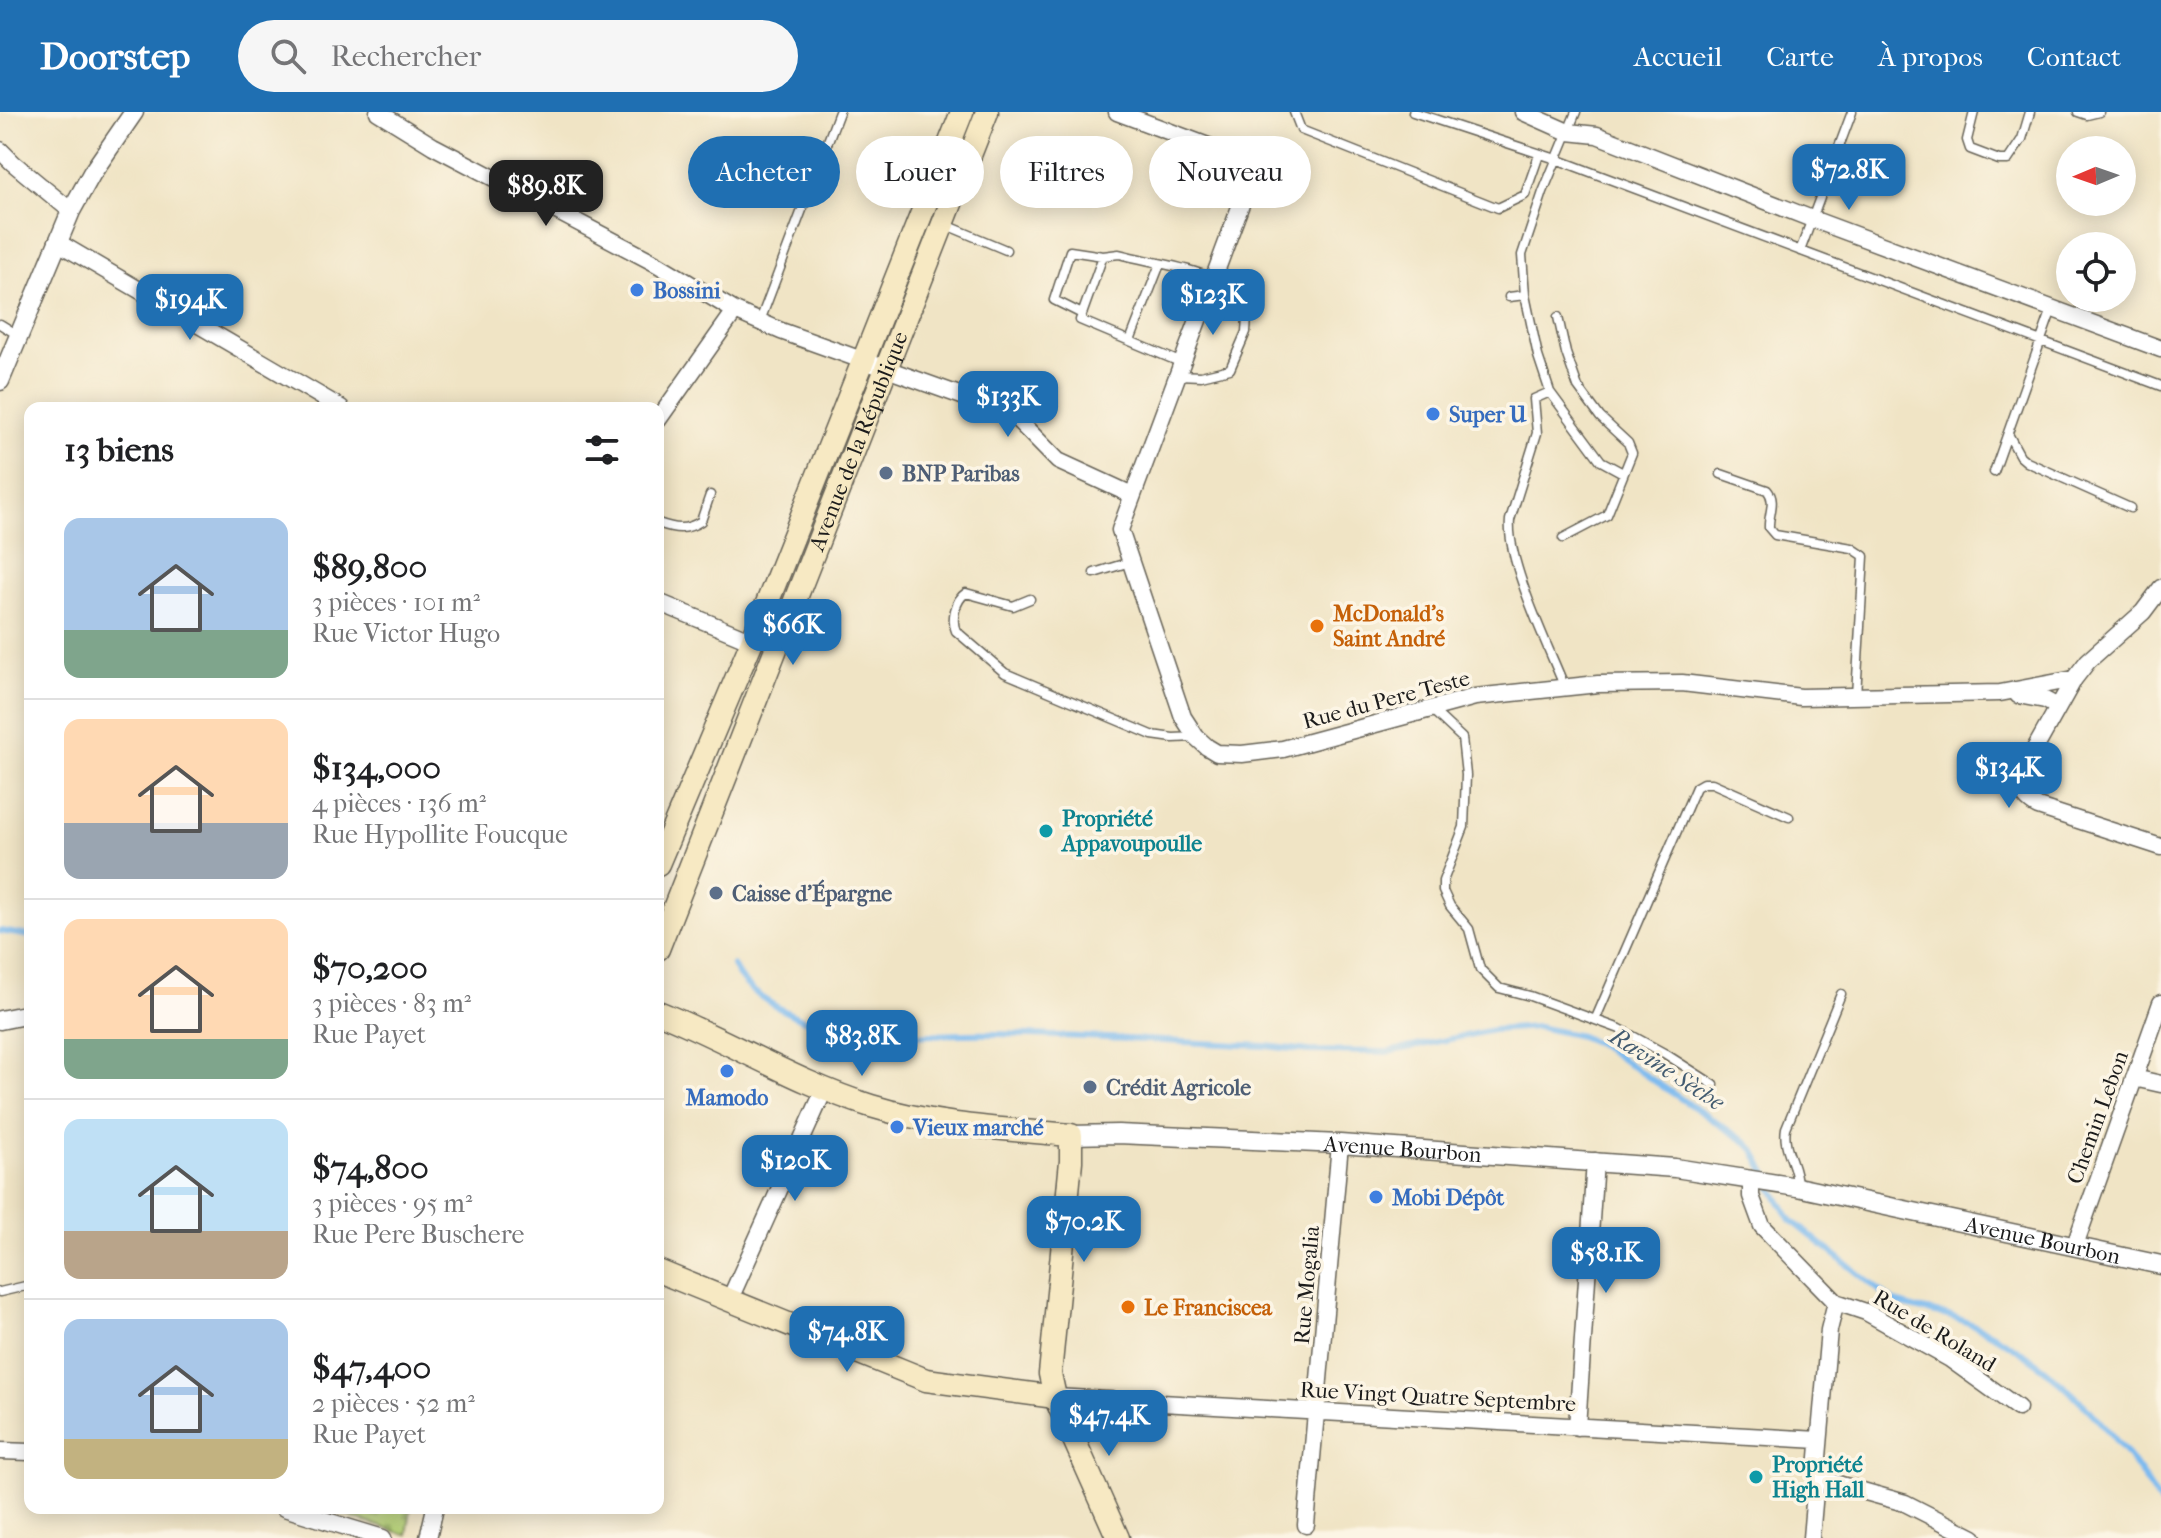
<!DOCTYPE html>
<html lang="fr">
<head>
<meta charset="utf-8">
<style>
	:root { --surface:#fff; --page:#f6f6f6; --text:#202124; --muted:#757577; --line:#e0e0e0; --accent:#1f6fb2 }
	body { margin:0; font-family:"IM FELL French Canon",serif; background:var(--page); color:var(--text); height:100vh; display:flex; flex-direction:column; font-size:30px; white-space:nowrap }
	* { box-sizing:border-box; margin:0 }
	p { font-size:26px; color:var(--muted) }
	.icon { flex:none; width:44px; height:44px; fill:none; stroke:currentColor; stroke-width:2; stroke-linecap:round; stroke-linejoin:round }
	.map { position:relative; flex:1; overflow:hidden }
	.side { position:absolute; left:24px; top:290px; width:640px; height:1112px; display:flex; flex-direction:column; background:var(--surface); border-radius:16px; box-shadow:0 4px 20px #0003 }
	.side>* { flex:none }
	.guide { position:absolute; left:688px; top:24px; width:760px; height:72px; display:flex; gap:16px }
	.needle { width:52px; rotate:268deg }
	.tools { position:absolute; left:2056px; top:24px; display:grid; gap:16px }
	.tools a { display:grid; place-items:center; width:80px; height:80px; border-radius:50%; background:var(--surface); box-shadow:0 4px 20px #0003; font-size:40px }
	.price { position:absolute; translate:-50% -68px; padding:0 18px; border-radius:16px; background:var(--accent); color:#fff; font-size:26px; line-height:52px; filter:drop-shadow(0 2px 4px #0008) }
	.price::after { content:''; position:absolute; left:50%; top:48px; width:24px; height:18px; margin-left:-12px; background:inherit; clip-path:polygon(0 0,100% 0,50% 100%) }
	.price.current { background:#222; color:#fff }
	ul { padding:0; list-style:none }
	li { display:flex; align-items:center; gap:24px; height:200px; padding:0 40px }
	li+li { border-top:2px solid var(--line) }
	li span { display:grid; place-items:center; flex:none; width:224px; height:160px; border-radius:16px; color:#555 }
	li>.icon { margin-inline-start:auto }
	span .icon { width:96px; height:96px; fill:#fffc; stroke-width:1 }
	li b { font-size:34px }
	h2 { display:flex; justify-content:space-between; align-items:center; height:96px; padding:0 40px; font-size:34px }
	.chip { padding:0 28px; border-radius:36px; background:var(--surface); box-shadow:0 4px 20px #0003; font-size:28px; line-height:72px }
	.chip.current { background:var(--accent); color:#fff }
	header { display:flex; align-items:center; gap:48px; box-sizing:border-box; height:112px; padding:0 40px; background:var(--accent); color:#fff }
	header strong { font-size:38px }
	nav { display:flex; gap:44px; margin-inline-start:auto; font-size:28px }
	.search { width:560px; height:72px; background:var(--page); display:flex; align-items:center; gap:20px; box-sizing:border-box; padding:0 28px; border-radius:44px; color:var(--muted); font-size:30px }
	.map>svg:first-child { display:block }
	.cemetery { fill:url(#cemetery-stones); stroke:#687648; stroke-width:2 }
	.lines { fill:none; stroke-linecap:round; stroke-linejoin:round }
	.stream { stroke:#7bbaef; stroke-width:6 }
	.service-casing { stroke:#666257; stroke-width:11 }
	.minor-casing { stroke:#666257; stroke-width:19 }
	.tertiary-casing { stroke:#666257; stroke-width:21 }
	.secondary-casing { stroke:#666257; stroke-width:25 }
	.service { stroke:#fff; stroke-width:8 }
	.minor { stroke:#fff; stroke-width:16 }
	.tertiary { stroke:#fff; stroke-width:18 }
	.secondary { stroke:#f7e9c3; stroke-width:22 }
	.shop-dot { fill:#3f7fe0; stroke:#fcf5e5; stroke-width:3 }
	.service-dot { fill:#5c6f8a; stroke:#fcf5e5; stroke-width:3 }
	.food-dot { fill:#e8710a; stroke:#fcf5e5; stroke-width:3 }
	.culture-dot { fill:#0f9aa8; stroke:#fcf5e5; stroke-width:3 }
	.labels { text-anchor:middle; stroke-width:7; stroke-linejoin:round; paint-order:stroke }
	.shop-label { font-size:22px; font-weight:bold; fill:#366cbe; stroke:#fcf5e5; text-anchor:start }
	.street-label { font-size:22px; fill:#1c1c1c; stroke:#fcf5e5 }
	.service-label { font-size:22px; font-weight:bold; fill:#4e5e75; stroke:#fcf5e5; text-anchor:start }
	.food-label { font-size:22px; font-weight:bold; fill:#c56008; stroke:#fcf5e5; text-anchor:start }
	.culture-label { font-size:22px; font-weight:bold; fill:#0d838f; stroke:#fcf5e5; text-anchor:start }
	.water-label { font-size:24px; font-style:italic; fill:#425b70; stroke:#fcf5e5 }
</style>
</head>
<body>
<header>
<strong>Doorstep</strong>
<div class="search"><svg class="icon" aria-label="search" viewBox="0 0 24 24"><circle cx="10" cy="10" r="6"/><path d="M15 15l6 6"/></svg>Rechercher</div>
<nav><a>Accueil</a><a>Carte</a><a>À propos</a><a>Contact</a></nav>
</header>
<div class="map">
<svg width="2161" height="1426" viewBox="0 0 2161 1426">
	<defs>
		<pattern id="cemetery-stones" width="16" height="16" patternUnits="userSpaceOnUse" patternTransform="scale(2)"><rect width="16" height="16" fill="#b3cf75"/><path d="M2 7V4a2 2 0 0 1 4 0v3zM10 15v-3a2 2 0 0 1 4 0v3z" fill="#99b165"/></pattern>
	</defs>
	<rect width="100%" height="100%" fill="#fcf5e5"/>
	<filter id="ink" filterUnits="userSpaceOnUse"><feTurbulence type="fractalNoise" baseFrequency=".0125" numOctaves="2"/><feDisplacementMap in="SourceGraphic" scale="16" xChannelSelector="R" yChannelSelector="G"/><feConvolveMatrix kernelMatrix="1 2 1 2 8 2 1 2 1" color-interpolation-filters="sRGB"/></filter>
	<filter id="wash" filterUnits="userSpaceOnUse"><feTurbulence type="fractalNoise" baseFrequency=".006" numOctaves="4" result="noise"/><feDisplacementMap in="SourceGraphic" scale="32" xChannelSelector="R" yChannelSelector="G"/><feGaussianBlur stdDeviation="1.8" result="paint"/><feColorMatrix in="noise" values="0 0 0 0 0 0 0 0 0 0 0 0 0 0 0 0 0 1.4 0 .05"/><feComposite in="paint" operator="in"/></filter>
	<g filter="url(#wash)">
		<rect width="100%" height="100%" fill="#f0e4c5"/>
		<path class="cemetery" d="M 322,1396 L 411,1396 L 407,1423 Z"/>
		<g class="lines">
			<path class="stream" d="M 0,819 L 30,824
				M 733,853 C 746,885 801,910 833,917 C 887,930 943,920 997,922 C 1087,924 1177,930 1266,934 L 1309,939 L 1388,940 L 1493,918 L 1538,915 L 1580,924 L 1597,931 L 1746,1030 L 1754,1038 L 1769,1066
				M 1772,1076 L 1791,1108 L 1894,1190 C 1919,1200 1946,1200 1971,1212 C 2051,1248 2117,1319 2161,1393"/>
		</g>
	</g>
	<g filter="url(#ink)">
		<g class="lines">
			<defs>
				<path id="service" d="M 1294,0 L 1301,18 L 1498,96 L 1525,83 L 1539,43
					M 1413,0 L 1556,47 L 2161,274
					M 1576,0 L 1543,80 L 1522,143 L 1525,183 L 1538,244 L 1550,280 L 1601,349 L 1623,361
					M 1974,0 L 1967,28 L 1970,37 L 1999,48 L 2008,48 L 2022,27 L 2030,0
					M 2078,0 L 2087,3 L 2099,0
					M 944,112 L 1006,138
					M 1800,139 L 1852,0
					M 1509,185 L 1525,183
					M 1082,202 L 1054,188 L 1070,139 L 1103,144
					M 1558,205 L 1566,241 L 1578,275 L 1600,305 L 1628,331 L 1632,341 L 1607,403 L 1563,426
					M 760,209 L 839,0
					M 0,212 L 18,223
					M 1130,229 L 1160,152
					M 1178,263 L 1201,264 L 1230,257 L 1246,220 L 1248,190 C 1218,157 1161,153 1119,142 L 1103,144 L 1080,208 L 1182,251
					M 1550,280 L 1534,287 L 1537,321 L 1510,408 C 1506,448 1549,536 1565,576
					M 2008,322 L 2020,344 L 2027,350 L 2130,396
					M 1994,360 L 2052,197
					M 1721,362 L 1767,378 C 1777,389 1768,402 1769,416 L 1775,423 L 1852,436 L 1864,444 L 1856,584
					M 658,411 C 675,417 686,419 701,409 L 710,383
					M 1094,461 L 1130,450
					M 1030,487 L 1013,494 L 966,481 C 955,488 951,508 956,519 L 1005,561 L 1152,623 L 1173,626 L 1196,625
					M 1430,596 L 1462,626 L 1466,663 L 1464,715 L 1443,769 L 1443,779 L 1450,794 L 1469,817 L 1480,857 L 1499,876 L 1530,884 L 1620,917 L 1664,941 L 1714,973
					M 1596,906 L 1696,675 L 1703,671 L 1712,671 L 1789,705
					M 1797,1075 C 1798,1053 1782,1038 1786,1016 L 1841,882
					M 0,1180 L 30,1173"/>
				<path id="minor" d="M 378,0 L 433,34 L 657,152 L 735,199 L 781,219 L 1012,302 L 1058,349 L 1132,383
					M 1117,0 L 1256,52 L 1120,418 L 1183,605 L 1196,625 L 1207,635 L 1217,641 L 1242,642 L 1283,637 L 1475,585 L 1598,572 L 1682,571 L 1801,585 L 2000,581 L 2074,567
					M 1523,0 L 1568,20 L 1597,23 L 1812,107 L 2161,237
					M 0,38 L 13,51 L 71,99
					M 57,130 L 341,296
					M 658,308 L 735,199
					M 2161,476 L 2143,500 L 2088,549 L 2074,567 L 2027,651 C 2018,671 2018,684 2038,695 L 2161,735
					M 658,490 L 752,529
					M 2018,583 L 2045,588 L 2058,595
					M 2134,966 L 2161,972
					M 1751,1068 L 1751,1084 L 1762,1114 L 1836,1190 L 1866,1200 L 1950,1247 L 2018,1296
					M 2075,1133 L 2161,891
					M 729,1189 L 825,976
					M 1055,1285 L 1819,1328
					M 1577,1315 L 1595,1049
					M 0,1339 L 30,1340
					M 1816,1366 L 1905,1391 L 1974,1426
					M 284,1396 L 383,1426
					M 1306,1413 L 1340,1032
					M 428,1426 L 435,1396
					M 1811,1426 L 1829,1218 L 1836,1190"/>
				<g id="tertiary">
					<path d="M 0,269 L 71,99 L 92,61 L 134,0"/>
					<path d="M 0,908 L 30,902"/>
					<path id="s1" d="M 1071,1023 L 1118,1022 L 1340,1032 L 1675,1056 L 1797,1075 L 2161,1153"/>
				</g>
				<g id="secondary">
					<path d="M 658,752 L 752,529 L 962,0"/>
					<path id="s2" d="M 658,837 L 987,0"/>
					<path d="M 658,900 C 730,929 797,971 871,994 C 936,1014 1003,1017 1071,1023 L 1071,1049 L 1050,1262 L 1055,1285 L 1118,1426"/>
					<path d="M 658,1159 L 926,1268 L 1055,1285"/>
				</g>
			</defs>
			<use href="#service" class="service-casing"/>
			<use href="#minor" class="minor-casing"/>
			<use href="#tertiary" class="tertiary-casing"/>
			<use href="#secondary" class="secondary-casing"/>
			<use href="#service" class="service"/>
			<use href="#minor" class="minor"/>
			<use href="#tertiary" class="tertiary"/>
			<use href="#secondary" class="secondary"/>
		</g>
	</g>
	<g class="shop-dot">
		<circle cx="637" cy="178" r="8"/>
		<circle cx="1433" cy="302" r="8"/>
		<circle cx="727" cy="959" r="8"/>
		<circle cx="897" cy="1015" r="8"/>
		<circle cx="1376" cy="1085" r="8"/>
	</g>
	<g class="service-dot">
		<circle cx="886" cy="361" r="8"/>
		<circle cx="716" cy="781" r="8"/>
		<circle cx="1090" cy="975" r="8"/>
	</g>
	<g class="food-dot">
		<circle cx="1317" cy="514" r="8"/>
		<circle cx="1128" cy="1195" r="8"/>
	</g>
	<g class="culture-dot">
		<circle cx="1046" cy="719" r="8"/>
		<circle cx="1756" cy="1365" r="8"/>
	</g>
	<g class="labels">
		<g class="shop-label">
			<text x="653" y="186">Bossini</text>
			<text x="1449" y="310">Super U</text>
			<text x="727" y="993" text-anchor="middle">Mamodo</text>
			<text x="913" y="1023">Vieux marché</text>
			<text x="1392" y="1093">Mobi Dépôt</text>
		</g>
		<g class="street-label">
			<text dy="8" stroke="none"><textPath href="#s2" startOffset="546">Avenue de la République</textPath></text>
			<text transform="translate(1386 587) rotate(-15)" y="8">Rue du Pere Teste</text>
			<text transform="translate(2097 1005) rotate(-70)" y="8">Chemin Lebon</text>
			<text dy="8" stroke="none"><textPath href="#s1" startOffset="332">Avenue Bourbon</textPath></text>
			<text dy="8" stroke="none"><textPath href="#s1" startOffset="980">Avenue Bourbon</textPath></text>
			<text transform="translate(1306 1173) rotate(-85)" y="8">Rue Mogalia</text>
			<text transform="translate(1935 1218) rotate(31)" y="8">Rue de Roland</text>
			<text transform="translate(1438 1284) rotate(3)" y="8">Rue Vingt Quatre Septembre</text>
		</g>
		<g class="service-label">
			<text x="902" y="369">BNP Paribas</text>
			<text x="732" y="789">Caisse d'Épargne</text>
			<text x="1106" y="983">Crédit Agricole</text>
		</g>
		<g class="food-label">
			<text x="1333" y="509">McDonald's<tspan x="1333" dy="25">Saint André</tspan></text>
			<text x="1144" y="1203">Le Franciscea</text>
		</g>
		<g class="culture-label">
			<text x="1062" y="714">Propriété<tspan x="1062" dy="25">Appavoupoulle</tspan></text>
			<text x="1772" y="1360">Propriété<tspan x="1772" dy="25">High Hall</tspan></text>
		</g>
		<g class="water-label">
			<text transform="translate(1667 957) rotate(33)" y="8">Ravine Sèche</text>
		</g>
	</g>
</svg>
<div class="tools">
<a><svg class="needle" viewBox="-14 -14 28 28"><path d="M0-13l5 13h-10z" fill="#e53935"/><path d="M0 13l5-13h-10z" fill="#757577"/></svg></a>
<a><svg class="icon" aria-label="locate" viewBox="0 0 24 24"><circle cx="12" cy="12" r="6"/><path d="M12 2v4M12 18v4M2 12h4M18 12h4"/></svg></a>
</div>
<b class="price" style="left:1849px;top:100px">$72.8K</b>
<b class="price current" style="left:546px;top:116px">$89.8K</b>
<b class="price" style="left:1213px;top:225px">$123K</b>
<b class="price" style="left:190px;top:230px">$194K</b>
<b class="price" style="left:1008px;top:327px">$133K</b>
<b class="price" style="left:793px;top:555px">$66K</b>
<b class="price" style="left:2009px;top:698px">$134K</b>
<b class="price" style="left:862px;top:966px">$83.8K</b>
<b class="price" style="left:795px;top:1091px">$120K</b>
<b class="price" style="left:1084px;top:1152px">$70.2K</b>
<b class="price" style="left:1606px;top:1183px">$58.1K</b>
<b class="price" style="left:847px;top:1262px">$74.8K</b>
<b class="price" style="left:1109px;top:1346px">$47.4K</b>
<div class="guide">
<a class="chip current">Acheter</a>
<a class="chip">Louer</a>
<a class="chip">Filtres</a>
<a class="chip">Nouveau</a>
</div>
<section class="side">
<h2>13 biens<svg class="icon" aria-label="filters" viewBox="0 0 24 24"><path d="M4 7h16M4 17h16"/><circle cx="9" cy="7" r="2"/><circle cx="15" cy="17" r="2"/></svg></h2>
<ul>
<li><span style="background:linear-gradient(#a9c7e8 70%,#7fa58c 0)"><svg class="icon" aria-label="home" viewBox="0 0 24 24"><path d="M3 11l9-7 9 7M6 9v11h12V9"/></svg></span><div><b>$89,800</b><p>3 pièces · 101 m²</p><p>Rue Victor Hugo</p></div></li>
<li><span style="background:linear-gradient(#ffd9b3 65%,#9aa5b1 0)"><svg class="icon" aria-label="home" viewBox="0 0 24 24"><path d="M3 11l9-7 9 7M6 9v11h12V9"/></svg></span><div><b>$134,000</b><p>4 pièces · 136 m²</p><p>Rue Hypollite Foucque</p></div></li>
<li><span style="background:linear-gradient(#ffd9b3 75%,#7fa58c 0)"><svg class="icon" aria-label="home" viewBox="0 0 24 24"><path d="M3 11l9-7 9 7M6 9v11h12V9"/></svg></span><div><b>$70,200</b><p>3 pièces · 83 m²</p><p>Rue Payet</p></div></li>
<li><span style="background:linear-gradient(#bfe0f5 70%,#b9a48a 0)"><svg class="icon" aria-label="home" viewBox="0 0 24 24"><path d="M3 11l9-7 9 7M6 9v11h12V9"/></svg></span><div><b>$74,800</b><p>3 pièces · 95 m²</p><p>Rue Pere Buschere</p></div></li>
<li><span style="background:linear-gradient(#a9c7e8 75%,#c2b280 0)"><svg class="icon" aria-label="home" viewBox="0 0 24 24"><path d="M3 11l9-7 9 7M6 9v11h12V9"/></svg></span><div><b>$47,400</b><p>2 pièces · 52 m²</p><p>Rue Payet</p></div></li>
</ul>
</section>
</div>
</body>
</html>
